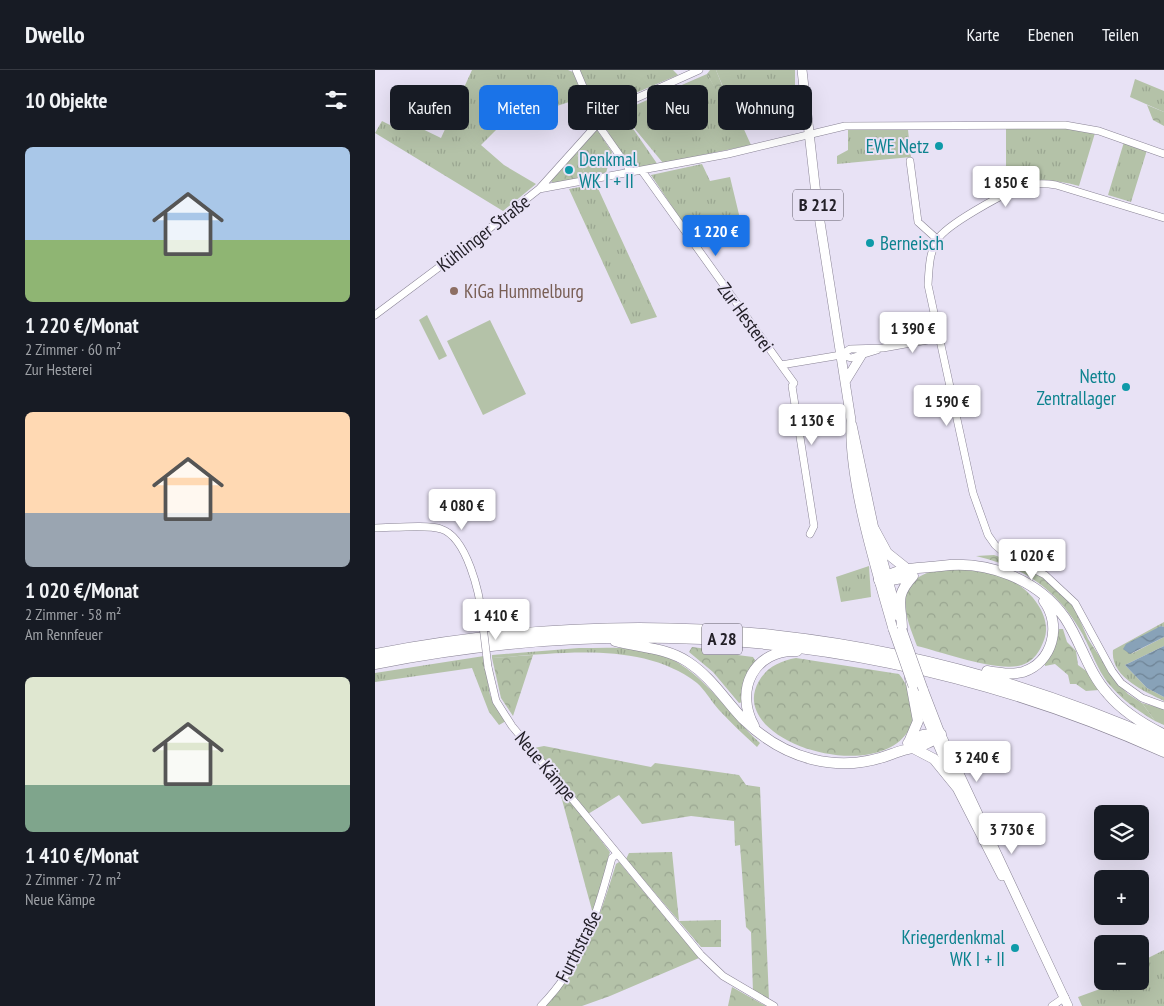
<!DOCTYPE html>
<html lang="de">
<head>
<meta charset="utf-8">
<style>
	:root { --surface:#171b24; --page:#242831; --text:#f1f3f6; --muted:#9ea1a6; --line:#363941; --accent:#1a73e8 }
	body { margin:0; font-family:"PT Sans Narrow",sans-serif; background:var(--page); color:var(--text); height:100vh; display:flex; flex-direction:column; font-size:19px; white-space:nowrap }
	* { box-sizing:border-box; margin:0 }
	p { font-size:16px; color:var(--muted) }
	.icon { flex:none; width:28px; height:28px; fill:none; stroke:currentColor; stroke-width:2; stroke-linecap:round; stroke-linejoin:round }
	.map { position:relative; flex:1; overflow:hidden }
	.details { display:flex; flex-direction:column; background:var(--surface); width:375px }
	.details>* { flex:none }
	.hud { position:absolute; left:15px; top:15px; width:475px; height:45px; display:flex; gap:10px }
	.buttons { position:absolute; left:719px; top:735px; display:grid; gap:10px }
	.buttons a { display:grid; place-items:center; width:55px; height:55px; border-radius:8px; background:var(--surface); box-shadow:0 5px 20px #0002; font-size:25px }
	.price { position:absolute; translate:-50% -42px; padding:0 11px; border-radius:5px; background:#fff; color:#222; font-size:16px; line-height:32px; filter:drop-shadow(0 1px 2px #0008) }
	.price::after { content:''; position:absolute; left:50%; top:30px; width:15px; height:11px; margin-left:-8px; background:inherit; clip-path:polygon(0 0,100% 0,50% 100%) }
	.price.active { background:var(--accent); color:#fff }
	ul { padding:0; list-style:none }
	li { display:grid; align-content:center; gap:10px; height:265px; padding:0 25px }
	li span { display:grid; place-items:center; height:155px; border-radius:8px; color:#555 }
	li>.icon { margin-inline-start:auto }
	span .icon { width:90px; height:90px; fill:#fffc; stroke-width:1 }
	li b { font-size:21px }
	h2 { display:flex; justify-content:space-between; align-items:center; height:60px; padding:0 25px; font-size:21px }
	.pill { padding:0 18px; border-radius:8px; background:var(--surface); box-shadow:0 5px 20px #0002; font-size:18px; line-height:45px }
	.pill.active { background:var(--accent); color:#fff }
	header { display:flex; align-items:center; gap:30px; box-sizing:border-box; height:70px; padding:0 25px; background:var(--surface); border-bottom:1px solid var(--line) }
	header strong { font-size:24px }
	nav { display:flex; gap:28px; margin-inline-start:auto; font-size:18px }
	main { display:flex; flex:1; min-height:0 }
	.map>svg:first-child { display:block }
	.grass { fill:url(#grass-tufts) }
	.forest { fill:url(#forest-crowns) }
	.pitch { fill:#b4c2a8 }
	.water { fill:url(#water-waves) }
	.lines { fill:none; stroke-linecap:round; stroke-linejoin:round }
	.minor-casing { stroke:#898395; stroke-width:8 }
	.major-casing { stroke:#898395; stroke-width:10 }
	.highway-casing { stroke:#898395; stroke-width:11 }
	.minor { stroke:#fff; stroke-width:7 }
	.major { stroke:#fff; stroke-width:9 }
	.highway { stroke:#fff; stroke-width:10 }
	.minor-bridge-casing { stroke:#898395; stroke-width:8; stroke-linecap:butt }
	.major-bridge-casing { stroke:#898395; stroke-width:10; stroke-linecap:butt }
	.minor-bridge { stroke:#fff; stroke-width:7 }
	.major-bridge { stroke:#fff; stroke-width:9 }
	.culture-dot { fill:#0f9aa8; stroke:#e8e2f5; stroke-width:2 }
	.education-dot { fill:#8d6e63; stroke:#e8e2f5; stroke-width:2 }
	.labels { text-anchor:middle; stroke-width:4; stroke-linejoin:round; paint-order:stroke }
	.shield { fill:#e8e2f5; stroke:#5e5a66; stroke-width:1 }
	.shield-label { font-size:18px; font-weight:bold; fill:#232028 }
	.culture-label { font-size:19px; fill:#0d838f; stroke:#e8e2f5; text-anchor:end }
	.street-label { font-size:19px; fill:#232028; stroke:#e8e2f5 }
	.education-label { font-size:19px; fill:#785e54; stroke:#e8e2f5; text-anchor:start }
</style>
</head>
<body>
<header>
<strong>Dwello</strong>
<nav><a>Karte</a><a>Ebenen</a><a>Teilen</a></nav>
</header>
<main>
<section class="details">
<h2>10 Objekte<svg class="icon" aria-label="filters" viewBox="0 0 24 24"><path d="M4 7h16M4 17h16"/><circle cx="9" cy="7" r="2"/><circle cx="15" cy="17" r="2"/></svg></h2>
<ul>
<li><span style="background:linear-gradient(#a9c7e8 60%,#8fb573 0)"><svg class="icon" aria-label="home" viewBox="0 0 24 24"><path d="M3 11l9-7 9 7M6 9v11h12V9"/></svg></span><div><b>1 220 €/Monat</b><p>2 Zimmer · 60 m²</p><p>Zur Hesterei</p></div></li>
<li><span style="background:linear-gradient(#ffd9b3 65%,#9aa5b1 0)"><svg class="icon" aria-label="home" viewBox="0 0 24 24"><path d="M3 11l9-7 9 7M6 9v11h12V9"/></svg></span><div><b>1 020 €/Monat</b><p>2 Zimmer · 58 m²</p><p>Am Rennfeuer</p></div></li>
<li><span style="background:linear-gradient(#dfe7d0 70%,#7fa58c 0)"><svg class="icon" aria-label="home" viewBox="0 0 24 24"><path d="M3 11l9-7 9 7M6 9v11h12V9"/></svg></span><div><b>1 410 €/Monat</b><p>2 Zimmer · 72 m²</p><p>Neue Kämpe</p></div></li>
</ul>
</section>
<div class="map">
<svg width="789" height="936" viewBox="0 0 789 936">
	<defs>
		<pattern id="grass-tufts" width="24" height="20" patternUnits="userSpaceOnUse" patternTransform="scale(1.25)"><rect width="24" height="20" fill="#b4c2a8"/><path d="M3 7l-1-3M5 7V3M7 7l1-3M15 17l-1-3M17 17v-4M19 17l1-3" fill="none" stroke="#9aa691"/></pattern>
		<pattern id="forest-crowns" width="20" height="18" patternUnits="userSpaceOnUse" patternTransform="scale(1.25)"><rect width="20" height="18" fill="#b4c2a8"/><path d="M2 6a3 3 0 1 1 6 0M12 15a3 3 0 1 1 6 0" fill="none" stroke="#9aa691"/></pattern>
		<pattern id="water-waves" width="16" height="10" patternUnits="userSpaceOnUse" patternTransform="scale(1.25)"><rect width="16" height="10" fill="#88a2b8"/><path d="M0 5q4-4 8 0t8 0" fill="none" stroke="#6f8496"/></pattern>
	</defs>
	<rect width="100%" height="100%" fill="#e8e2f5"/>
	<path class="grass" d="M 97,0 L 193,0 L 198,2 L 217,49 L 194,32 L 176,38 L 158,24 L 132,23 L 113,43 L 126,55 L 106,75 L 129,95 L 161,114 L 128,141 L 0,63 L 7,51 L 25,60 L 31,51 L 66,68 Z
		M 204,0 L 298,0 L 303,5 L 230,36 L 221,34 Z
		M 341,0 L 420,0 L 420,19 L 385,25 L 358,35 L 376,75 L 288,93 L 250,47 L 283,95 L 256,99 L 228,54 L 230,49 L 242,41 L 244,44 L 248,43 L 247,41 L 332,4 L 349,33 L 353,29 Z
		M 760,9 L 789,21 L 789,42 L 755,27 Z
		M 631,58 L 699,59 L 720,63 L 704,116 C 677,109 658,108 631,118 Z
		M 473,59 L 533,60 L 536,87 L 462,94 L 462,86 L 473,80 Z
		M 222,60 L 237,82 L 231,103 L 211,107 L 201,82 Z
		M 749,72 L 772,80 L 756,132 L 733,125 Z
		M 327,94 L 335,111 L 355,107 L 367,157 L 318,168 L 276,105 Z
		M 221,114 L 282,247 L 256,254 L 194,119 Z
		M 494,496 L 496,527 L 466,532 L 461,507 Z
		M 789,552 L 789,557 L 786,556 L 756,584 L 789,567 L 789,576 L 750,595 L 772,618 L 789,627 L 789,631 C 769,621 735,607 738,580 Z
		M 204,578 C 229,578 257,576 281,583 C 326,596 352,644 385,673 L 382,677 C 369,665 356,653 344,640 C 336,631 330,620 322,613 C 266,570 183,584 117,588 L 117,585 Z
		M 109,586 L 115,625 L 131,651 L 124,655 L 114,642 L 97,598 L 0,612 L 0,603 Z
		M 767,633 L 789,639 L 789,655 L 780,651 Z
		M 789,880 L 789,936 L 707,936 L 703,927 L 747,911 L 765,911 L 765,892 Z"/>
	<path class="forest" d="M 335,0 L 341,0 L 353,30 L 348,33 L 332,4 Z
		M 772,35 L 789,42 L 789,56 L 778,50 Z
		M 201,82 L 211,107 L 178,113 L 175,110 Z
		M 619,485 L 651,497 L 671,509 L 698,534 L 713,569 L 740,610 L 753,624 L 767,633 L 780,651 C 763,641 746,629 733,613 C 722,599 716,580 708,565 C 683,520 651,498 601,486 Z
		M 593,499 C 604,502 616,503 627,506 C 651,514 679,544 669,570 C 665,581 659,591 647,595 C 624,603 567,582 542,576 C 531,547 516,513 558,501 C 568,499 582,500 593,499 Z
		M 684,559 L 688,559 L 692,572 L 701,581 L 703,595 L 714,603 L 724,620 L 711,621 L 701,614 L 695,614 L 693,605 L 680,594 L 670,596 L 670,593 L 678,582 Z
		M 317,577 C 338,579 357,585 378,587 L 383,595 L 368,632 L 364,633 L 338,602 L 314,582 Z
		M 158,585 L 138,646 L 126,628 L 117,588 Z
		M 421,588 L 524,604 C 534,615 543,644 535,658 C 504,718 349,671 384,611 C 392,597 405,591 421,588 Z
		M 169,676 L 276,697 L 280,693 L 364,705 L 371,715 L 385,717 L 394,930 L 378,922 L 376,862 L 371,857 L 365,775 L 360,776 L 359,751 L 316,746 L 267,754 L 244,725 L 213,744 L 159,678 Z
		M 190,724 L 235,782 L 218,844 L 186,726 Z
		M 297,782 L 304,851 L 346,850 L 346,877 L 326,877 L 251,789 L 254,783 Z
		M 244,792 L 324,888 L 235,926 L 207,936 L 168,936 C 211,891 223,852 241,794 Z
		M 357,917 L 391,936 L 353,936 Z"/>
	<path class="pitch" d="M 52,245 L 72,286 L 64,290 L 44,250 Z
		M 115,250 L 151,324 L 108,345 L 72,271 Z"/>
	<path class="water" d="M 786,556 L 789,557 L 789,567 L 755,584 L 748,579 L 751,574 Z
		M 789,576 L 789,627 L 772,618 L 750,595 Z"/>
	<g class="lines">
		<defs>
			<path id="minor" d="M 201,0 L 226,59 L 257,103
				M 216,36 L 225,40 L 235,40
				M 535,91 L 543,152 L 563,170
				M 267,101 L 406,295 L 466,285 L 475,279 L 508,278 L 564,268
				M 164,119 L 235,40 L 324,0
				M 789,148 L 681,115 C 668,113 656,113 643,118 C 625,126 572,154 562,170 C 554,183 554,200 553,215 L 598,423 L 613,465 L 620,475 L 633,486 L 670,505 L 700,533 L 737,601 L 746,613 L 767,628 L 789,636
				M 0,245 L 91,177 L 164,119 L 353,84 L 470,56 L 690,55 L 724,61 L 789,84
				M 466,285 L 476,288 L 502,280
				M 406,295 L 419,313 L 417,316 L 439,456 L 435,464
				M 0,458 C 16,458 53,454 66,459 C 92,467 105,524 107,548
				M 113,597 L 121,631 L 137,656 L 326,885 L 348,906 L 399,936
				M 166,936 C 208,893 222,844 237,788 L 242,784
				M 677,936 L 690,927"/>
			<path id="major" d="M 427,0 L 442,133 L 476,350 C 473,411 501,499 518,559
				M 470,312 L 486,286
				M 477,355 L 499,459 L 523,546
				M 548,619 L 565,663 L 693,936
				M 540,621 L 581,716 L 627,806"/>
			<path id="highway" d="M 499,459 L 512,483 L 532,499
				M 504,510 C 528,496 540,499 566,496 C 612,490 663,509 690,548 C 706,572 713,602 733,624 C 748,642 768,654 788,664
				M 505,512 L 538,506
				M 527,560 C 527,534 518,528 538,506
				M 240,571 C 265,578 290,577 313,592 C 336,607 349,629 368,649 C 409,689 463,705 517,684 C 534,677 552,678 566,664
				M 0,584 C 274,531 533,558 789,672
				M 0,594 C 273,540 535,568 789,682
				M 612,601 C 624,603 636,605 648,602 C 678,592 687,555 669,531
				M 379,656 C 359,620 379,579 422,581
				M 534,672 L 543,651 L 535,608
				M 533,673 L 548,665 L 565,663
				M 538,678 L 559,689 L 581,716"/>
		</defs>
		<use href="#minor" class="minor-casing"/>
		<use href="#major" class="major-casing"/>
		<use href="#highway" class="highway-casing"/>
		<use href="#minor" class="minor"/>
		<use href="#major" class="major"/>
		<use href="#highway" class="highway"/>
		<defs>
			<path id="minor-bridge" d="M 107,548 L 113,597"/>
			<path id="major-bridge" d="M 518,559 L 538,616
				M 527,560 L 548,619"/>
		</defs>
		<use href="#minor-bridge" class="minor-bridge-casing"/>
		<use href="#major-bridge" class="major-bridge-casing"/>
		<use href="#minor-bridge" class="minor-bridge"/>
		<use href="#major-bridge" class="major-bridge"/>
	</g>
	<g class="culture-dot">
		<circle cx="564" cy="76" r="5"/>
		<circle cx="194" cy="100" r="5"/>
		<circle cx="495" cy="173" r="5"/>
		<circle cx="751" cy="317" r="5"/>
		<circle cx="640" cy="878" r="5"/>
	</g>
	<circle class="education-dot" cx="79" cy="221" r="5"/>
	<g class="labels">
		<g class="shield">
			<rect x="418" y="119.5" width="50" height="31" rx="4"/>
			<rect x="327" y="553.5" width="40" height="31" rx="4"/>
		</g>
		<g class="shield-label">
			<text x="443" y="141">B 212</text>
			<text x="347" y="575">A 28</text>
		</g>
		<g class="culture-label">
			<text x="554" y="83">EWE Netz</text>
			<text x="204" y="96" text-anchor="start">Denkmal<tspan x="204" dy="22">WK I + II</tspan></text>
			<text x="505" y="180" text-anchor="start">Berneisch</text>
			<text x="741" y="313">Netto<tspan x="741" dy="22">Zentrallager</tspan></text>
			<text x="630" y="874">Kriegerdenkmal<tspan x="630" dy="22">WK I + II</tspan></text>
		</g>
		<g class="street-label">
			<text transform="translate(108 163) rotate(-38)" y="7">Kühlinger Straße</text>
			<text transform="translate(371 247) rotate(54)" y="7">Zur Hesterei</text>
			<text transform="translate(171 696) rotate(50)" y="7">Neue Kämpe</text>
			<text transform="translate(203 876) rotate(-63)" y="7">Furthstraße</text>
		</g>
		<g class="education-label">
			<text x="89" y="228">KiGa Hummelburg</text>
		</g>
	</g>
</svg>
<div class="buttons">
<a><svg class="icon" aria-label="layers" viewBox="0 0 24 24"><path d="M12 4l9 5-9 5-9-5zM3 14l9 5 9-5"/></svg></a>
<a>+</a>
<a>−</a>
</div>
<b class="price" style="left:631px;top:138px">1 850 €</b>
<b class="price active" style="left:341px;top:187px">1 220 €</b>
<b class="price" style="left:538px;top:284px">1 390 €</b>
<b class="price" style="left:572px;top:357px">1 590 €</b>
<b class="price" style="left:437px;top:376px">1 130 €</b>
<b class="price" style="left:87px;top:461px">4 080 €</b>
<b class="price" style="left:657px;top:511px">1 020 €</b>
<b class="price" style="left:121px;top:571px">1 410 €</b>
<b class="price" style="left:602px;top:713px">3 240 €</b>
<b class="price" style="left:637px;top:785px">3 730 €</b>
<div class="hud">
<a class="pill">Kaufen</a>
<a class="pill active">Mieten</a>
<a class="pill">Filter</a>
<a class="pill">Neu</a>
<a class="pill">Wohnung</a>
</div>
</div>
</main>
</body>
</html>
